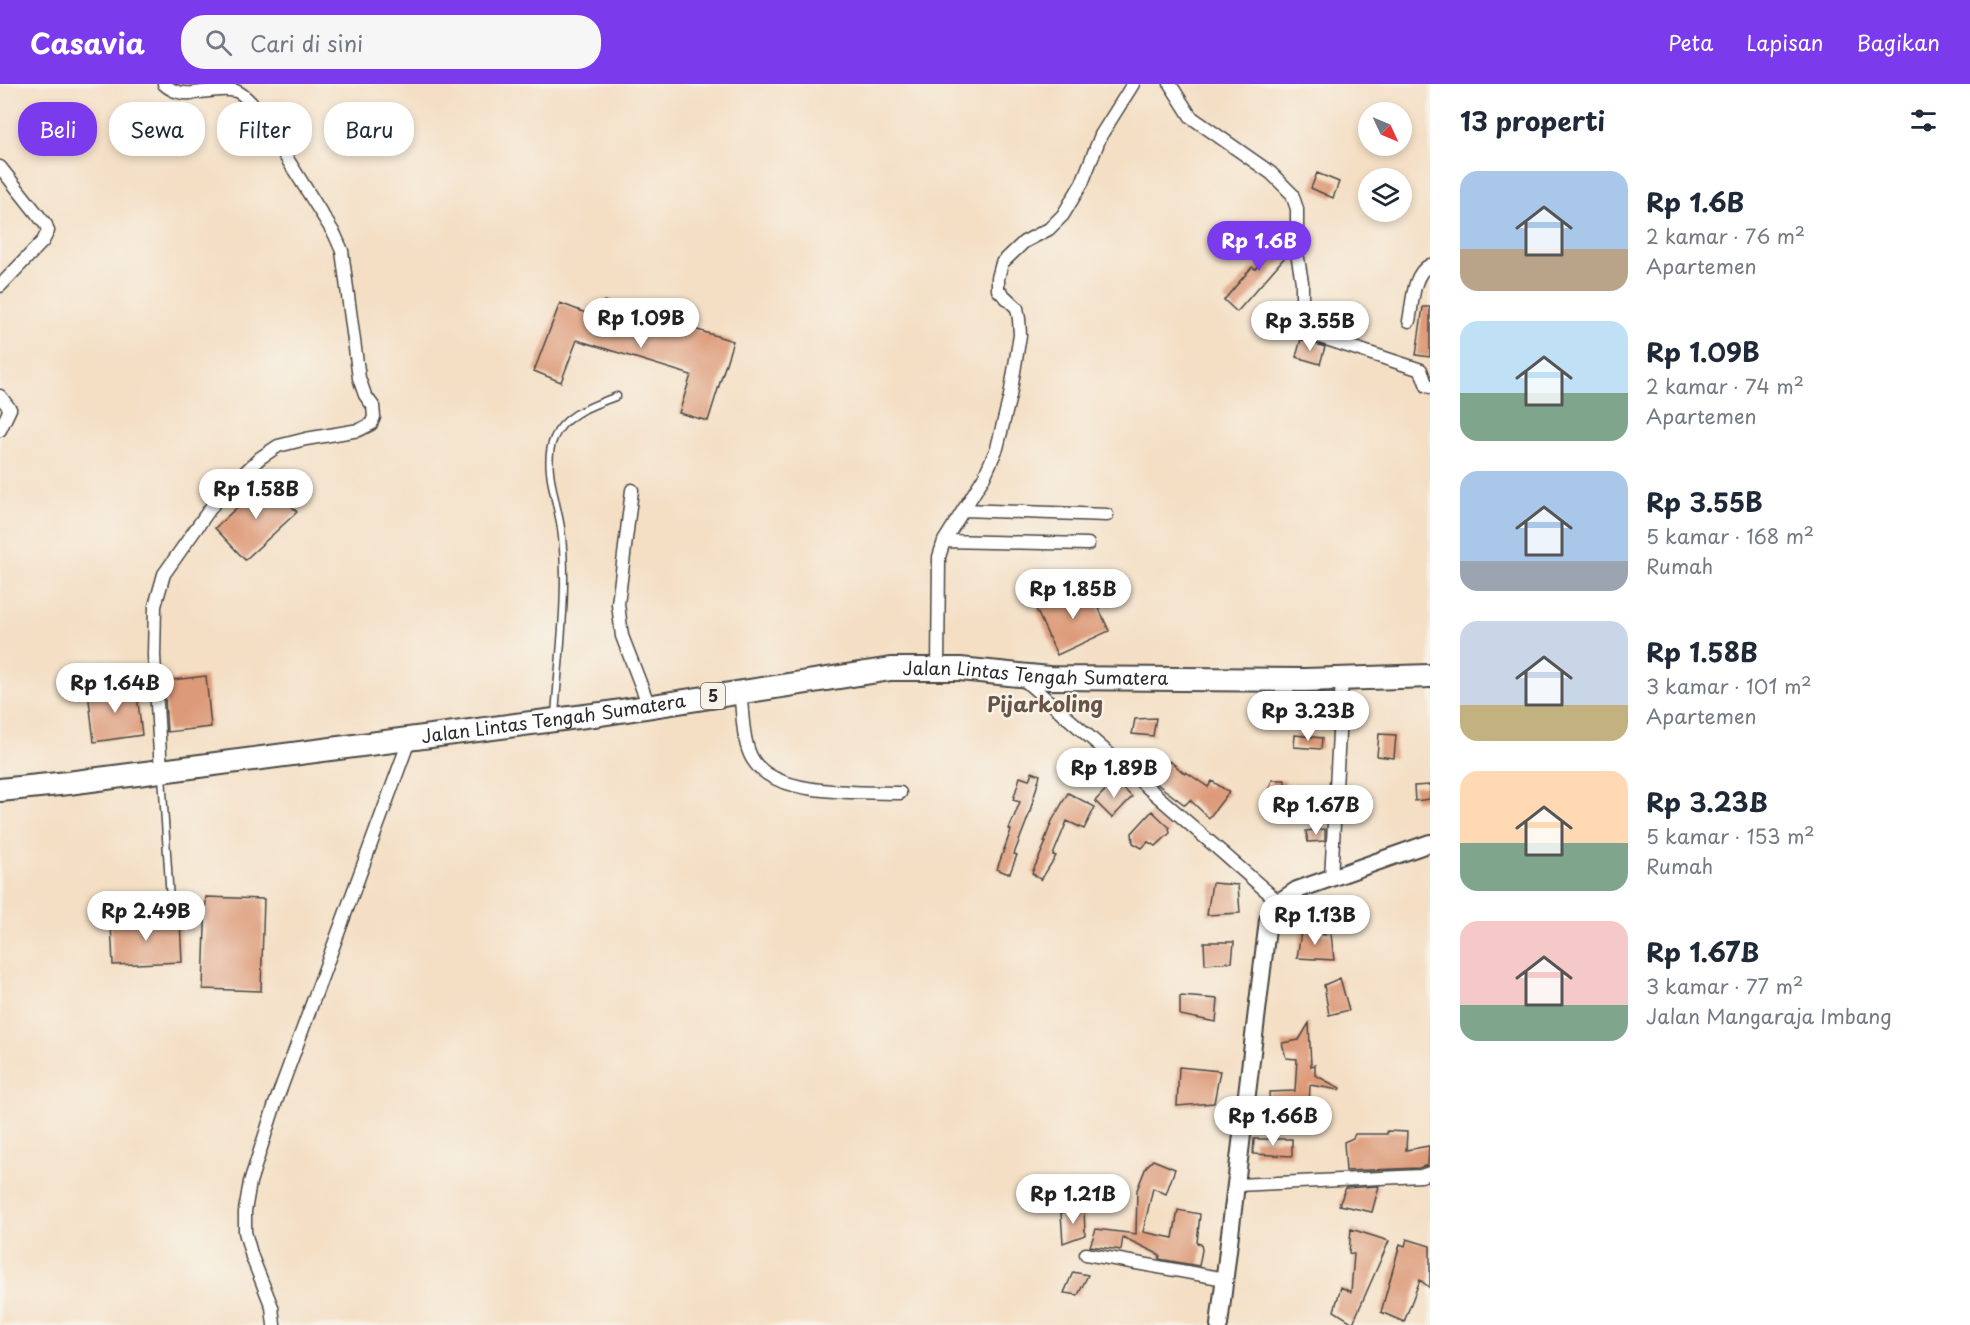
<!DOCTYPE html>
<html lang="id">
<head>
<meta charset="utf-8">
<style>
	:root { --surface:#fff; --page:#f6f6f7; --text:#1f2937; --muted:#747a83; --accent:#7c3aed }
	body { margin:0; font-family:"Playpen Sans",sans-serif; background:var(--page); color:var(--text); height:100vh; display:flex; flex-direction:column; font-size:22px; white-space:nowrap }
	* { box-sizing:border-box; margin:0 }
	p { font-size:20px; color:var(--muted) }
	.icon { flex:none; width:33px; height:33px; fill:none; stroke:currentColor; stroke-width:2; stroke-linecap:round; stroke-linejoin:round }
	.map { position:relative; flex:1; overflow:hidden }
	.details { display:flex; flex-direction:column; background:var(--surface); width:540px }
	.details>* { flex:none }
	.top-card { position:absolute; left:18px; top:18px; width:570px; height:54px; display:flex; gap:12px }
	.needle { width:39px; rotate:134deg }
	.buttons { position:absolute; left:1358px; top:18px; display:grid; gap:12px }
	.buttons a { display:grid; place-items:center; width:54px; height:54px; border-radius:50%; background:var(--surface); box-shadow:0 3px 9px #0003; font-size:30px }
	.price { position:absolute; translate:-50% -51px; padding:0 14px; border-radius:21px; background:#fff; color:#222; font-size:20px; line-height:39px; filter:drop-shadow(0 2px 3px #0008) }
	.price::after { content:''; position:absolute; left:50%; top:36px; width:18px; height:14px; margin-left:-9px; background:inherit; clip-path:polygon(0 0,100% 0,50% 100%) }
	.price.on { background:var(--accent); color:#fff }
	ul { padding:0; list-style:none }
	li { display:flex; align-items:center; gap:18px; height:150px; padding:0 30px }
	li span { display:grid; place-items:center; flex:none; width:168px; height:120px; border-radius:18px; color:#555 }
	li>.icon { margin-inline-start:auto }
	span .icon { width:72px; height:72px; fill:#fffc; stroke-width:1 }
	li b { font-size:26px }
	h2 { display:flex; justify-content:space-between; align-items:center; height:72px; padding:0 30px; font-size:26px }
	.pill { padding:0 21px; border-radius:24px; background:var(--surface); box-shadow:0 3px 9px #0003; font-size:21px; line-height:54px }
	.pill.on { background:var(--accent); color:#fff }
	header { display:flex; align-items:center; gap:36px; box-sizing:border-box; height:84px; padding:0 30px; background:var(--accent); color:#fff }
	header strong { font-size:28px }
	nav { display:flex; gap:33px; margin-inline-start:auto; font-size:21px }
	.search { width:420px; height:54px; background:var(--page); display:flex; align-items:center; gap:15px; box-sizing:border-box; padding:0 21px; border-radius:24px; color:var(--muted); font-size:22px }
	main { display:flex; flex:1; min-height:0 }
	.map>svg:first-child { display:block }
	.building { fill:#dd9a78 }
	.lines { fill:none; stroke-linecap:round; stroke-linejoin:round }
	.lane-casing { stroke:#494642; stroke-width:9 }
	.street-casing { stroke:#494642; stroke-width:15 }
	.secondary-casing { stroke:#494642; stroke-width:20 }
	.highway-casing { stroke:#494642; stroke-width:26 }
	.lane { stroke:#fff; stroke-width:6 }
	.street { stroke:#fff; stroke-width:12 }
	.secondary { stroke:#fff; stroke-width:16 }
	.highway { stroke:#fff; stroke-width:22 }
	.labels { text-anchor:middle; stroke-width:5; stroke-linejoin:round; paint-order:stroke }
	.shield { fill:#f7f3e8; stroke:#686764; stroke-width:1.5 }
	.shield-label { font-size:16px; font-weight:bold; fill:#2b2b2b }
	.street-label { font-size:18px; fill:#2b2b2b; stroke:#f7f3e8 }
	.quarter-label { font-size:21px; font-weight:bold; fill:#695246; stroke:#f7f3e8 }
</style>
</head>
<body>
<header>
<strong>Casavia</strong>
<div class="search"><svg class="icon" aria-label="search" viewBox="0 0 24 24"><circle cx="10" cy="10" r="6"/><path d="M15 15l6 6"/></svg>Cari di sini</div>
<nav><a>Peta</a><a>Lapisan</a><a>Bagikan</a></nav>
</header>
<main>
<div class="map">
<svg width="1430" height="1241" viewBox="0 0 1430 1241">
	<rect width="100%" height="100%" fill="#f7f3e8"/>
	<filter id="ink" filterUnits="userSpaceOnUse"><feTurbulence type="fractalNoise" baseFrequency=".0167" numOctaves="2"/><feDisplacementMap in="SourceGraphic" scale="12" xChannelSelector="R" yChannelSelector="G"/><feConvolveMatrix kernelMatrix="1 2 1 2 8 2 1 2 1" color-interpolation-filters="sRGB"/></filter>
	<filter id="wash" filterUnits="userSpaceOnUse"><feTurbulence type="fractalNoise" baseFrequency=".008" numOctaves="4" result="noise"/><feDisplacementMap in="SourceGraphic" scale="24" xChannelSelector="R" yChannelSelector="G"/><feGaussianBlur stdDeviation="1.35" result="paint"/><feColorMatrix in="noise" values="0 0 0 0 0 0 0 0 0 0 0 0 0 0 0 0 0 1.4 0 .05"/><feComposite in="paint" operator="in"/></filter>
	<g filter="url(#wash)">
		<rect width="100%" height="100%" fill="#f4dfc5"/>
		<g id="blocks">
			<path class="building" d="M 1317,89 L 1339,98 L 1333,114 L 1311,104 Z
				M 1276,139 L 1289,141 L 1282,170 L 1285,173 L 1237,228 L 1224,216 L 1252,183 L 1255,185 L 1283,155 L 1272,152 Z
				M 604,217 L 733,257 L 708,337 L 679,329 L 691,291 L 577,256 L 561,298 L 534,287 L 560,219 L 599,234 Z
				M 1423,223 L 1430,223 L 1430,273 L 1416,271 Z
				M 1301,255 L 1325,263 L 1320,280 L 1296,273 Z
				M 267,395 L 297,428 L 245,476 L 215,444 Z
				M 1089,502 L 1109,547 L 1057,571 L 1036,525 Z
				M 206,592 L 211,643 L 167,648 L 164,597 Z
				M 136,602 L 142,651 L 94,658 L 88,608 Z
				M 1309,609 L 1333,609 L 1333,616 L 1327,616 L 1327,623 L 1322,623 L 1321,626 L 1308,625 Z
				M 1156,634 L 1153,652 L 1132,650 L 1135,635 Z
				M 1379,650 L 1396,651 L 1394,674 L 1377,672 Z
				M 1295,651 L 1322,654 L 1321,665 L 1294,663 Z
				M 1170,677 L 1185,690 L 1186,688 L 1208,703 L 1212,697 L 1229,708 L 1209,734 L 1190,716 L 1185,721 L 1153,697 Z
				M 1032,688 L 1040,691 L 1029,731 L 1014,770 L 1017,771 L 1010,789 L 1006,789 L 997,785 L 1011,746 L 1009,745 L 1020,718 L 1013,716 L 1020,693 L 1029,696 Z
				M 1115,696 L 1132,713 L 1112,734 L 1095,717 Z
				M 1272,696 L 1285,696 L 1285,711 L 1269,706 Z
				M 1430,701 L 1430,715 L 1415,717 L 1414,702 Z
				M 1289,704 L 1327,709 L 1327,724 L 1291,716 Z
				M 1068,709 L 1095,723 L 1084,745 L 1067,737 L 1053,771 L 1056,772 L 1041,796 L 1032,789 L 1046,758 L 1044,758 L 1052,737 Z
				M 1152,727 L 1169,743 L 1170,749 L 1156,762 L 1148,758 L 1142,764 L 1133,759 L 1132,749 Z
				M 1325,745 L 1325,757 L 1308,758 L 1306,747 Z
				M 1212,799 L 1238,801 L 1240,829 L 1207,831 Z
				M 206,813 L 264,815 L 261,907 L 203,905 Z
				M 180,836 L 182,878 L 113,881 L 111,839 Z
				M 1317,844 L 1323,851 L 1331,850 L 1334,876 L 1297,874 L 1301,848 Z
				M 1204,858 L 1234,858 L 1232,878 L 1205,880 Z
				M 1340,894 L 1349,926 L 1329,931 L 1324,901 Z
				M 1180,912 L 1218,915 L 1216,938 L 1180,931 Z
				M 1309,939 L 1311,982 L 1315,981 L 1315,991 L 1340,1004 L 1339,1006 L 1310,1001 L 1309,1025 L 1270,1024 L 1269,1008 L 1295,1007 L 1297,975 L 1286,974 L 1282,959 L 1299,956 Z
				M 1179,983 L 1220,987 L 1214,1019 L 1177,1022 Z
				M 1387,1047 L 1407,1048 L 1406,1066 L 1429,1062 L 1428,1081 L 1419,1084 L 1346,1087 L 1344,1058 L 1353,1054 L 1355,1050 L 1387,1050 Z
				M 1254,1055 L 1292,1055 L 1292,1072 L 1253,1070 Z
				M 1153,1076 L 1175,1085 L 1166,1110 L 1153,1104 L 1143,1148 L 1173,1154 L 1178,1126 L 1200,1130 L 1197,1159 L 1201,1160 L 1202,1166 L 1199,1182 L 1159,1175 L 1160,1171 L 1123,1153 L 1121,1166 L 1090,1162 L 1096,1145 L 1136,1150 L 1137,1106 L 1146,1083 Z
				M 1379,1102 L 1372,1128 L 1339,1121 L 1346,1104 Z
				M 1084,1124 L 1085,1151 L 1063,1159 L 1061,1129 Z
				M 1351,1145 L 1389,1157 L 1353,1239 L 1334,1227 L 1341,1203 L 1351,1208 L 1354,1170 L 1349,1169 Z
				M 1407,1155 L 1430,1162 L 1430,1204 L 1420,1196 L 1404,1238 L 1381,1228 L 1400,1160 L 1405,1162 Z
				M 1073,1188 L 1088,1191 L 1078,1211 L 1064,1209 Z"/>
		</g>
	</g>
	<g filter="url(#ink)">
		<use href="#blocks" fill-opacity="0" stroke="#494642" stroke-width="1.5"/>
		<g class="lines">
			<defs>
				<path id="lane" d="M 555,632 C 559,570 569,505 561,444 C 557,417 542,379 554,354 C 565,329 593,322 617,312
					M 162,691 L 170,816"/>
				<path id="street" d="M 1170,0 L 1191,33 L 1271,89 L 1292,110 L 1297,125 L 1297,169 L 1302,198 L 1302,247 L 1421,286 L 1427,302 L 1430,303
					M 0,83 L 46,141 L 48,147 L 43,157 L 0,202
					M 1409,237 C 1413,219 1412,190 1430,181
					M 0,312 L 10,325 L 0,346
					M 632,406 L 618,520 L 622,552 L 649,622
					M 963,426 L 1107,431
					M 944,457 L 984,393 L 997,364 L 1010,312 L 1020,251 L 1019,235 L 1017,224 L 998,206 L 998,194 L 1002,179 L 1024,158 L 1049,145 L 1063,131 L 1082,99 L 1101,51 L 1133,0
					M 938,585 L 939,473 L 944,457 L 1088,460
					M 1022,594 L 1279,818
					M 740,608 C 743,628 742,659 753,676 C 776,713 861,708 900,709
					M 161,686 L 154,572 L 155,522 L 164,490 L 217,415 L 260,374 L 278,362 L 306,355 L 359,346 L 371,340 L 374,333 L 373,322 L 365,311 L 359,294 L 342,167 L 335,151 L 254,22 C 249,17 244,10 236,7 C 212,0 185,20 164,0
					M 1331,794 L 1342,595
					M 1237,1101 L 1421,1092 L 1430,1089
					M 1086,1170 L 1225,1195
					M 274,1241 L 272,1223 L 252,1173 L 245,1148 L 245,1127 L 250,1098 L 274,1023 L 410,654"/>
				<path id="secondary" d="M 1219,1241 L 1268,836 L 1279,818 L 1297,806 L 1430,759"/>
				<g id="highway">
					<path id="s1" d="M 0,706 L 68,699 L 601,630 L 891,585 L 960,585 L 1049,594 L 1305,596 L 1430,592"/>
				</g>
			</defs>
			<use href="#lane" class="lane-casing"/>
			<use href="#street" class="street-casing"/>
			<use href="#secondary" class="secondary-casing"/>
			<use href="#highway" class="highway-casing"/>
			<use href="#lane" class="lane"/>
			<use href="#street" class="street"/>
			<use href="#secondary" class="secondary"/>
			<use href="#highway" class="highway"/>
		</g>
	</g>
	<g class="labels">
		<rect class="shield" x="701" y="599" width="24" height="26" rx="4.5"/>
		<g class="shield-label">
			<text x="713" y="618">5</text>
		</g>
		<g class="street-label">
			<text dy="6" stroke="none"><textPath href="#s1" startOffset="1044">Jalan Lintas Tengah Sumatera</textPath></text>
			<text dy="6" stroke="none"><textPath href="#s1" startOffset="558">Jalan Lintas Tengah Sumatera</textPath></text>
		</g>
		<g class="quarter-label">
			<text x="1045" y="628">Pijarkoling</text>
		</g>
	</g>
</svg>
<div class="buttons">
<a><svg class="needle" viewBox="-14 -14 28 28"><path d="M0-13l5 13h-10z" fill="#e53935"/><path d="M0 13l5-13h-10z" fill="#747a83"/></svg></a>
<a><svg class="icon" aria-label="layers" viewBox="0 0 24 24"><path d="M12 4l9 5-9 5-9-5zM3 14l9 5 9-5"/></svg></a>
</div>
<b class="price on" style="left:1259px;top:188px">Rp 1.6B</b>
<b class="price" style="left:641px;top:265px">Rp 1.09B</b>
<b class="price" style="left:1310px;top:268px">Rp 3.55B</b>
<b class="price" style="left:256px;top:436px">Rp 1.58B</b>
<b class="price" style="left:1073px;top:536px">Rp 1.85B</b>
<b class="price" style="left:115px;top:630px">Rp 1.64B</b>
<b class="price" style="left:1308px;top:658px">Rp 3.23B</b>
<b class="price" style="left:1114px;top:715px">Rp 1.89B</b>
<b class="price" style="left:1316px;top:752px">Rp 1.67B</b>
<b class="price" style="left:146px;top:858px">Rp 2.49B</b>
<b class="price" style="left:1315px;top:862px">Rp 1.13B</b>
<b class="price" style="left:1273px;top:1063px">Rp 1.66B</b>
<b class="price" style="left:1073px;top:1141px">Rp 1.21B</b>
<div class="top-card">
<a class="pill on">Beli</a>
<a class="pill">Sewa</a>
<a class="pill">Filter</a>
<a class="pill">Baru</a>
</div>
</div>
<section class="details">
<h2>13 properti<svg class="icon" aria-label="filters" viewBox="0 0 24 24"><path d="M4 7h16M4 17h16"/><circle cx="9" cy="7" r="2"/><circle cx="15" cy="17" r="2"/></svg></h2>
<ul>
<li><span style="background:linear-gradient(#a9c7e8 65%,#b9a48a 0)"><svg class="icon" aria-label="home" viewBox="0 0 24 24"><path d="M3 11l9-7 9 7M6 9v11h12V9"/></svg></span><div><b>Rp 1.6B</b><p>2 kamar · 76 m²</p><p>Apartemen</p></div></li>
<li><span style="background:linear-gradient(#bfe0f5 60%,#7fa58c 0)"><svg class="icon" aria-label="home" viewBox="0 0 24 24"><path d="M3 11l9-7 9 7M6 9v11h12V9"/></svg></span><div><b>Rp 1.09B</b><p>2 kamar · 74 m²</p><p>Apartemen</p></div></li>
<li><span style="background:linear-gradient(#a9c7e8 75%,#9aa5b1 0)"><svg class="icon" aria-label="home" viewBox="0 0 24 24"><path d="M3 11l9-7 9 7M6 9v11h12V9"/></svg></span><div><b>Rp 3.55B</b><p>5 kamar · 168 m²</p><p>Rumah</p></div></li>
<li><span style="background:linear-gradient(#c9d6e8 70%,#c2b280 0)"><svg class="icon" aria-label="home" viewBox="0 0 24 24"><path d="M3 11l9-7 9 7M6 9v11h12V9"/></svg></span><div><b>Rp 1.58B</b><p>3 kamar · 101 m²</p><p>Apartemen</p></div></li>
<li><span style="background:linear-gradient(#ffd9b3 60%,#7fa58c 0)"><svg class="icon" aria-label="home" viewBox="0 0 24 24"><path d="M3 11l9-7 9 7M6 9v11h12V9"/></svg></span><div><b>Rp 3.23B</b><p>5 kamar · 153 m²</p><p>Rumah</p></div></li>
<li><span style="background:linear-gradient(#f6c9c9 70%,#7fa58c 0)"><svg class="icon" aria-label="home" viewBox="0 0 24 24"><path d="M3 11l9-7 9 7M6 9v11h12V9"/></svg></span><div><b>Rp 1.67B</b><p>3 kamar · 77 m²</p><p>Jalan Mangaraja Imbang</p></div></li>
</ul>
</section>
</main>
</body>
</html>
